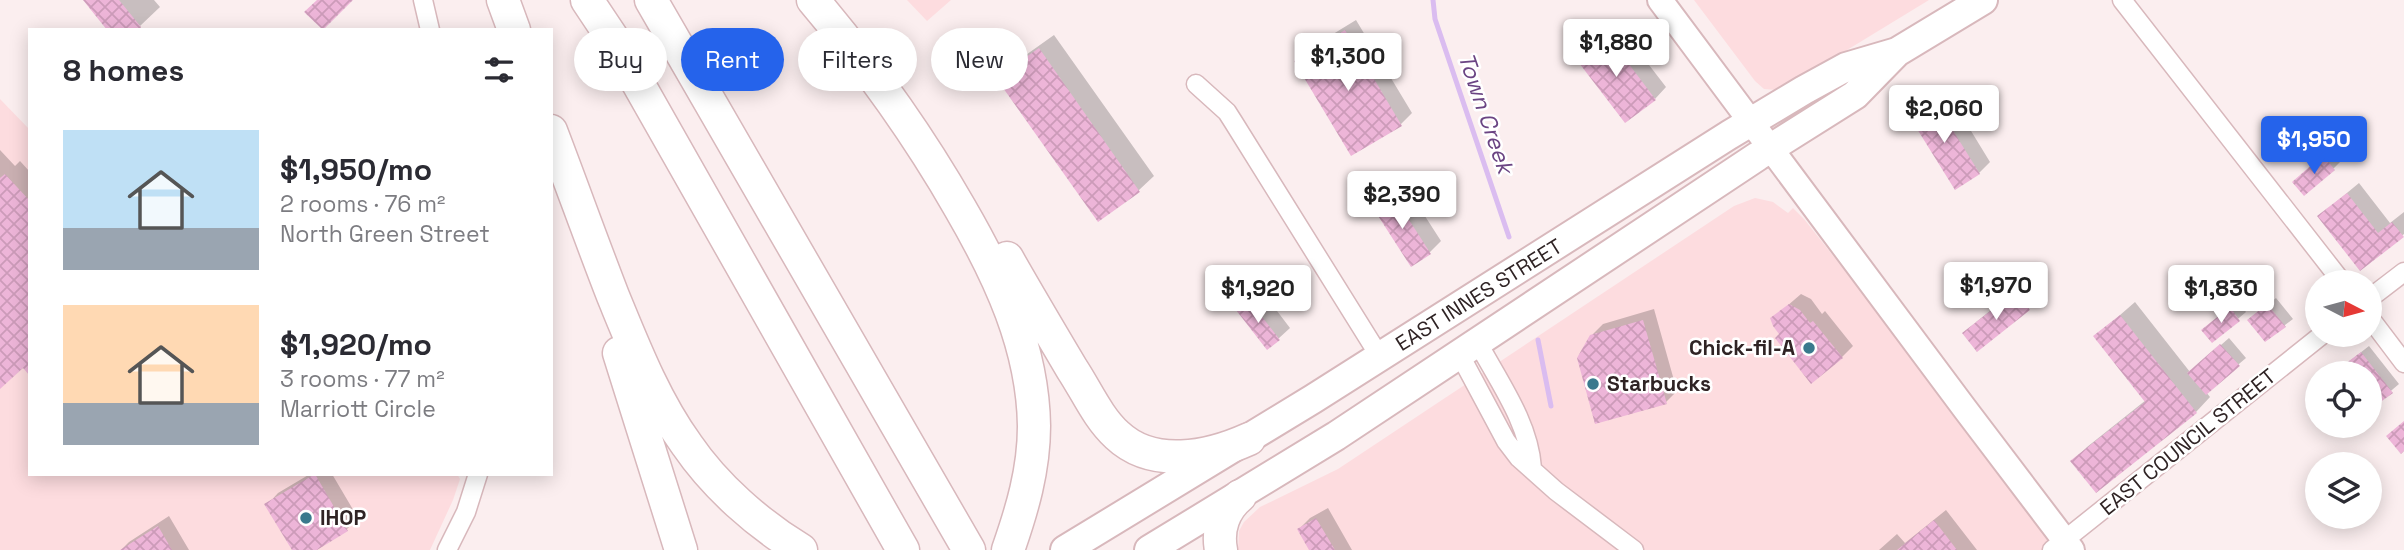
<!DOCTYPE html>
<html lang="en">
<head>
<meta charset="utf-8">
<style>
	:root { --surface:#fff; --page:#f7f7f7; --text:#2b2b33; --muted:#7c7c81; --accent:#2563eb }
	body { margin:0; font-family:"Space Grotesk",sans-serif; background:var(--page); color:var(--text); height:100vh; display:flex; flex-direction:column; font-size:26px; white-space:nowrap }
	* { box-sizing:border-box; margin:0 }
	p { font-size:23px; color:var(--muted) }
	.icon { flex:none; width:38px; height:38px; fill:none; stroke:currentColor; stroke-width:2; stroke-linecap:round; stroke-linejoin:round }
	.map { position:relative; flex:1; overflow:hidden }
	.panel { position:absolute; left:28px; top:28px; width:525px; height:448px; display:flex; flex-direction:column; background:var(--surface); border-radius:0px; box-shadow:0 4px 18px #0003 }
	.panel>* { flex:none }
	.top-card { position:absolute; left:574px; top:28px; width:665px; height:63px; display:flex; gap:14px }
	.needle { width:46px; rotate:96deg }
	.tools { position:absolute; left:2305px; top:270px; display:grid; gap:14px }
	.tools a { display:grid; place-items:center; width:77px; height:77px; border-radius:50%; background:var(--surface); box-shadow:0 4px 18px #0003; font-size:35px }
	.price { position:absolute; translate:-50% -60px; padding:0 16px; border-radius:7px; background:#fff; color:#222; font-size:23px; line-height:46px; filter:drop-shadow(0 2px 4px #0008) }
	.price::after { content:''; position:absolute; left:50%; top:42px; width:21px; height:16px; margin-left:-10px; background:inherit; clip-path:polygon(0 0,100% 0,50% 100%) }
	.price.on { background:var(--accent); color:#fff }
	ul { padding:0; list-style:none }
	li { display:flex; align-items:center; gap:21px; height:175px; padding:0 35px }
	li span { display:grid; place-items:center; flex:none; width:196px; height:140px; border-radius:0px; color:#555 }
	li>.icon { margin-inline-start:auto }
	span .icon { width:84px; height:84px; fill:#fffc; stroke-width:1 }
	li b { font-size:30px }
	h2 { display:flex; justify-content:space-between; align-items:center; height:84px; padding:0 35px; font-size:30px }
	.chip { padding:0 24px; border-radius:32px; background:var(--surface); box-shadow:0 4px 18px #0003; font-size:24px; line-height:63px }
	.chip.on { background:var(--accent); color:#fff }
	.map>svg:first-child { display:block }
	.built { fill:#fddcdf }
	.shadow { fill:#0003 }
	.lines { fill:none; stroke-linecap:round; stroke-linejoin:round }
	.stream { stroke:#dabcf0; stroke-width:5 }
	.building { fill:url(#building-cross-hatch) }
	.street-casing { stroke:#d8b8bc; stroke-width:21 }
	.secondary-casing { stroke:#d8b8bc; stroke-width:28 }
	.primary-casing { stroke:#d8b8bc; stroke-width:32 }
	.highway-casing { stroke:#d8b8bc; stroke-width:35 }
	.street { stroke:#fff; stroke-width:18 }
	.secondary { stroke:#fff; stroke-width:24 }
	.primary { stroke:#fff; stroke-width:28 }
	.highway { stroke:#fff; stroke-width:32 }
	.poi-dot { fill:#3a798d; stroke:#fff; stroke-width:2.5 }
	.labels { text-anchor:middle; stroke-width:5; stroke-linejoin:round; paint-order:stroke }
	.street-label { font-size:21px; fill:#2f2324; stroke:#fff }
	.poi-label { font-size:21px; font-weight:bold; fill:#2f2324; stroke:#fff; text-anchor:start }
	.water-label { font-size:23px; font-style:italic; fill:#6b4483; stroke:#fff }
</style>
</head>
<body>
<div class="map">
<svg width="2404" height="550" viewBox="0 0 2404 550">
	<defs>
		<pattern id="building-cross-hatch" width="8" height="8" patternUnits="userSpaceOnUse" patternTransform="scale(1.75)"><rect width="8" height="8" fill="#edb5d8"/><path d="M0 0l8 8M0 8l8-8" fill="none" stroke="#cc9bb9"/></pattern>
	</defs>
	<rect width="100%" height="100%" fill="#fbeeef"/>
	<path class="built" d="M 907,0 L 951,0 L 927,21 Z
		M 1694,0 L 1929,0 L 1788,86 L 1777,90 L 1764,89 L 1755,81 Z
		M 0,99 L 30,130 L 30,474 L 457,474 L 460,479 L 453,500 L 430,550 L 0,550 Z
		M 1755,198 L 1773,202 L 1788,213 L 1793,208 L 1804,219 L 2066,550 L 1238,550 L 1239,531 L 1244,522 L 1260,507 L 1338,469 L 1734,206 Z"/>
	<path class="shadow" d="M 85,0 L 154,0 L 160,7 L 140,26 Z
		M 1356,20 L 1412,113 L 1401,124 L 1351,154 L 1296,61 L 1307,50 Z
		M 1619,26 L 1666,87 L 1655,99 L 1579,59 Z
		M 1054,35 L 1154,176 L 1139,190 L 1098,219 L 998,78 L 1013,64 Z
		M 1946,90 L 1990,162 L 1979,173 L 1911,116 L 1922,105 Z
		M 2331,149 L 2341,161 L 2334,168 L 2302,174 Z
		M 0,150 L 15,166 L 20,161 L 30,172 L 30,373 L 23,366 L 0,386 Z
		M 2359,183 L 2390,223 L 2404,212 L 2404,234 L 2360,269 L 2319,216 Z
		M 1405,185 L 1441,241 L 1430,252 L 1411,264 L 1375,209 L 1386,197 Z
		M 2028,281 L 2040,297 L 1977,349 L 1976,322 Z
		M 1261,290 L 1290,328 L 1278,339 L 1238,310 Z
		M 1801,294 L 1811,299 L 1822,314 L 1825,311 L 1853,346 L 1842,357 L 1781,334 L 1772,319 Z
		M 2276,298 L 2293,319 L 2265,340 L 2257,313 Z
		M 2238,301 L 2246,312 L 2212,341 L 2211,323 Z
		M 2135,302 L 2190,372 L 2229,338 L 2246,358 L 2206,392 L 2210,397 L 2196,412 L 2073,461 L 2087,447 L 2146,400 L 2096,336 Z
		M 1654,309 L 1677,391 L 1666,402 L 1591,336 L 1603,324 Z
		M 2369,346 L 2399,384 L 2373,406 L 2370,402 L 2370,373 L 2351,360 Z
		M 310,474 L 332,474 L 358,518 L 347,529 L 313,550 L 294,550 L 267,505 L 278,493 Z
		M 1328,508 L 1352,550 L 1311,550 L 1299,529 L 1310,518 Z
		M 1946,510 L 1977,550 L 1879,550 L 1897,534 L 1905,543 Z
		M 169,516 L 189,550 L 121,550 L 129,542 Z"/>
	<g class="lines">
		<path class="stream" d="M 1433,0 L 1435,19 L 1509,237
			M 1538,340 L 1551,406"/>
	</g>
	<path class="building" d="M 83,0 L 119,0 L 141,27 L 139,30 L 107,30 Z
		M 317,0 L 353,0 L 323,30 L 304,12 Z
		M 1345,30 L 1402,126 L 1351,156 L 1294,61 Z
		M 1607,35 L 1656,100 L 1625,123 L 1576,59 Z
		M 1039,48 L 1140,192 L 1098,222 L 996,78 Z
		M 1934,100 L 1980,174 L 1955,190 L 1909,116 Z
		M 2323,155 L 2335,170 L 2304,196 L 2292,182 Z
		M 5,174 L 30,201 L 30,376 L 23,368 L 0,389 L 0,178 Z
		M 2347,193 L 2378,233 L 2392,222 L 2404,237 L 2360,271 L 2317,216 Z
		M 1393,195 L 1431,254 L 1411,267 L 1373,208 Z
		M 2016,291 L 2030,310 L 1977,352 L 1962,333 Z
		M 1249,300 L 1280,340 L 1267,350 L 1236,310 Z
		M 1789,304 L 1800,310 L 1810,323 L 1813,321 L 1843,358 L 1811,384 L 1775,338 L 1779,334 L 1773,326 L 1770,318 Z
		M 2267,304 L 2286,327 L 2265,342 L 2247,320 Z
		M 2230,307 L 2240,321 L 2212,343 L 2201,330 Z
		M 2120,315 L 2197,413 L 2096,493 L 2070,461 L 2145,402 L 2093,336 Z
		M 1643,320 L 1667,404 L 1595,424 L 1577,358 L 1590,335 Z
		M 2220,344 L 2240,366 L 2206,395 L 2187,373 Z
		M 2361,352 L 2393,393 L 2372,408 L 2370,405 L 2370,373 L 2345,373 L 2341,367 Z
		M 2404,421 L 2404,451 L 2401,454 L 2386,436 Z
		M 315,474 L 348,531 L 317,550 L 292,550 L 264,504 Z
		M 1316,518 L 1335,550 L 1309,550 L 1297,529 Z
		M 1934,520 L 1957,550 L 1897,550 Z
		M 158,526 L 172,550 L 120,550 Z"/>
	<g class="lines">
		<defs>
			<path id="street" d="M 423,0 L 430,30
				M 2122,0 L 2342,282
				M 1196,84 L 1227,112 L 1234,123 L 1380,357
				M 2370,298 L 2404,272
				M 2370,318 L 2404,363
				M 1478,343 C 1499,382 1529,423 1532,468
				M 1460,355 L 1506,441 L 1519,458 L 1556,491 L 1634,550
				M 447,550 L 466,512 L 478,474
				M 2052,550 L 2323,334"/>
			<path id="secondary" d="M 1660,0 L 1965,409 L 2072,550"/>
			<path id="primary" d="M 1065,550 L 1313,399 L 1729,135 L 1804,90 L 1846,67 L 1897,52 L 1983,0
				M 1149,550 L 1336,436 L 1758,156 L 1855,95 L 1897,52"/>
			<path id="highway" d="M 503,0 L 514,30
				M 587,0 L 613,39 L 903,550
				M 651,0 L 969,550
				M 813,0 C 868,65 917,133 960,208 C 999,275 1033,347 1034,426 C 1034,470 1022,510 1008,550
				M 551,131 C 572,186 592,242 613,296 C 634,347 655,401 687,445 C 715,486 758,524 801,550
				M 1007,258 C 1028,295 1050,332 1072,369 C 1086,390 1098,418 1117,435 C 1153,469 1209,457 1249,439
				M 619,353 L 681,550
				M 1221,550 C 1217,529 1224,509 1240,496"/>
		</defs>
		<use href="#street" class="street-casing"/>
		<use href="#secondary" class="secondary-casing"/>
		<use href="#primary" class="primary-casing"/>
		<use href="#highway" class="highway-casing"/>
		<use href="#street" class="street"/>
		<use href="#secondary" class="secondary"/>
		<use href="#primary" class="primary"/>
		<use href="#highway" class="highway"/>
	</g>
	<g class="poi-dot">
		<circle cx="1809" cy="348" r="7"/>
		<circle cx="1593" cy="384" r="7"/>
		<circle cx="306" cy="518" r="7"/>
	</g>
	<g class="labels">
		<g class="street-label">
			<text transform="translate(1479 295) rotate(-32)" y="7">EAST INNES STREET</text>
			<text transform="translate(2188 442) rotate(-39)" y="7">EAST COUNCIL STREET</text>
		</g>
		<g class="poi-label">
			<text x="1795" y="355" text-anchor="end">Chick-fil-A</text>
			<text x="1607" y="391">Starbucks</text>
			<text x="320" y="525">IHOP</text>
		</g>
		<g class="water-label">
			<text transform="translate(1486 113) rotate(71)" y="8">Town Creek</text>
		</g>
	</g>
</svg>
<div class="tools">
<a><svg class="needle" viewBox="-14 -14 28 28"><path d="M0-13l5 13h-10z" fill="#e53935"/><path d="M0 13l5-13h-10z" fill="#7c7c81"/></svg></a>
<a><svg class="icon" aria-label="locate" viewBox="0 0 24 24"><circle cx="12" cy="12" r="6"/><path d="M12 2v4M12 18v4M2 12h4M18 12h4"/></svg></a>
<a><svg class="icon" aria-label="layers" viewBox="0 0 24 24"><path d="M12 4l9 5-9 5-9-5zM3 14l9 5 9-5"/></svg></a>
</div>
<b class="price" style="left:1616px;top:79px">$1,880</b>
<b class="price" style="left:1348px;top:93px">$1,300</b>
<b class="price" style="left:1944px;top:145px">$2,060</b>
<b class="price on" style="left:2314px;top:176px">$1,950</b>
<b class="price" style="left:1402px;top:231px">$2,390</b>
<b class="price" style="left:1996px;top:322px">$1,970</b>
<b class="price" style="left:1258px;top:325px">$1,920</b>
<b class="price" style="left:2221px;top:325px">$1,830</b>
<div class="top-card">
<a class="chip">Buy</a>
<a class="chip on">Rent</a>
<a class="chip">Filters</a>
<a class="chip">New</a>
</div>
<section class="panel">
<h2>8 homes<svg class="icon" aria-label="filters" viewBox="0 0 24 24"><path d="M4 7h16M4 17h16"/><circle cx="9" cy="7" r="2"/><circle cx="15" cy="17" r="2"/></svg></h2>
<ul>
<li><span style="background:linear-gradient(#bfe0f5 70%,#9aa5b1 0)"><svg class="icon" aria-label="home" viewBox="0 0 24 24"><path d="M3 11l9-7 9 7M6 9v11h12V9"/></svg></span><div><b>$1,950/mo</b><p>2 rooms · 76 m²</p><p>North Green Street</p></div></li>
<li><span style="background:linear-gradient(#ffd9b3 70%,#9aa5b1 0)"><svg class="icon" aria-label="home" viewBox="0 0 24 24"><path d="M3 11l9-7 9 7M6 9v11h12V9"/></svg></span><div><b>$1,920/mo</b><p>3 rooms · 77 m²</p><p>Marriott Circle</p></div></li>
</ul>
</section>
</div>
</body>
</html>
